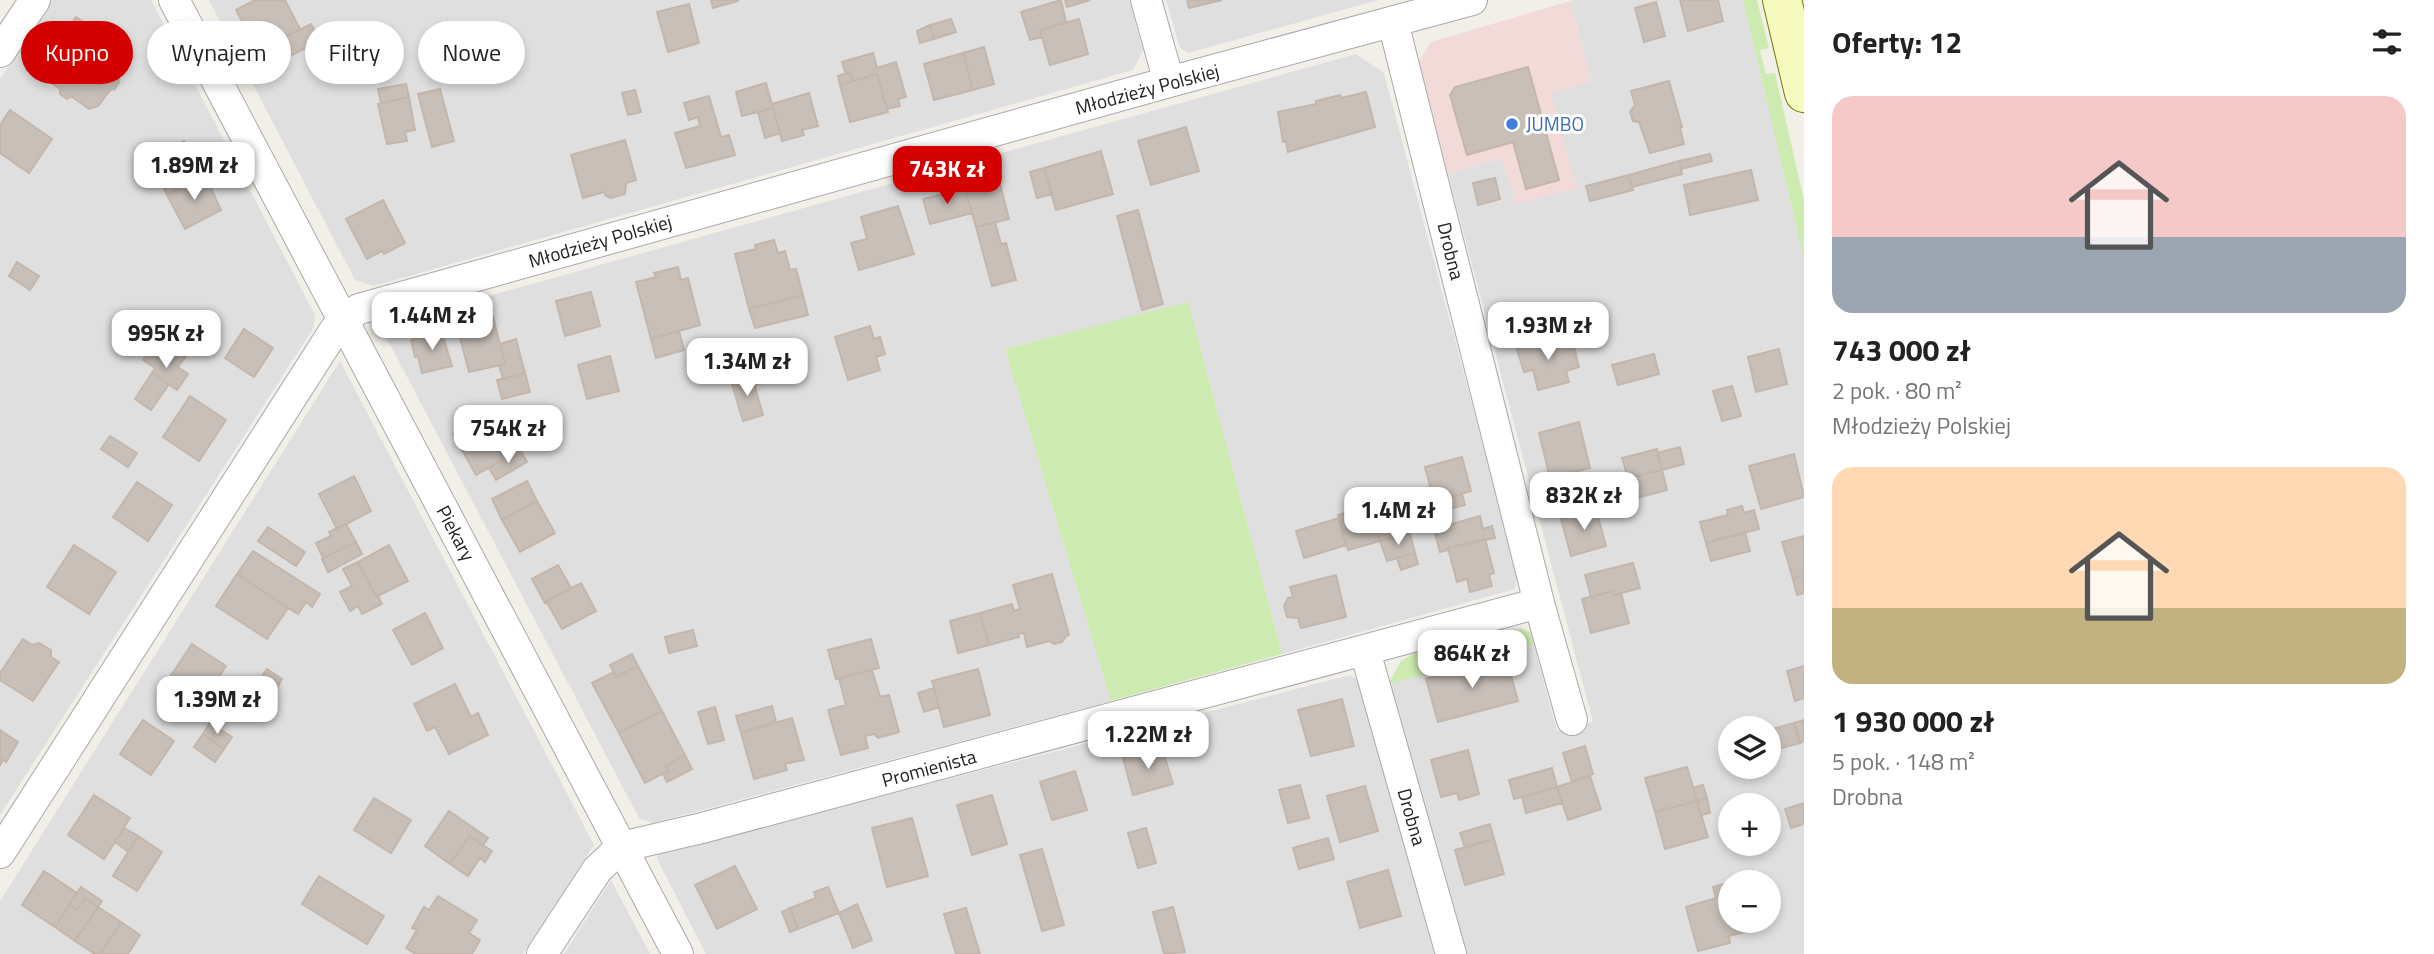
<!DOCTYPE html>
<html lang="pl">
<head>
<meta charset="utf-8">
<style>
	:root { --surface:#fff; --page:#f6f6f6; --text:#222; --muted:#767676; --accent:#d40000 }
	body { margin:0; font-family:"Titillium Web",sans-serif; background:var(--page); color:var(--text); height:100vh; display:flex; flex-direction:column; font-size:26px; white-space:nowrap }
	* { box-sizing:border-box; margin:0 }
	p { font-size:23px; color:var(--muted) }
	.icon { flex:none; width:38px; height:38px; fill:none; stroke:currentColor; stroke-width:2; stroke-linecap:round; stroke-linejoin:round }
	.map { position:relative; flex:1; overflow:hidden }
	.sheet { display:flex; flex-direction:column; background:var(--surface); width:630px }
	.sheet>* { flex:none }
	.hud { position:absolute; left:21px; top:21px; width:665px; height:63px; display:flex; gap:14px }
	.controls { position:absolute; left:1718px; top:716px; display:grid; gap:14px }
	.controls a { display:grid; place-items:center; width:63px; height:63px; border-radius:50%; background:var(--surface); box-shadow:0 4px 10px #0003; font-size:35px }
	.price { position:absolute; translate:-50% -60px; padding:0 16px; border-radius:14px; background:#fff; color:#222; font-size:23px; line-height:46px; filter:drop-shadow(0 2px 4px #0008) }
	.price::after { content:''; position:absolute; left:50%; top:42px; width:21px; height:16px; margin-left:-10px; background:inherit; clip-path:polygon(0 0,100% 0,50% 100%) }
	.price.current { background:var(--accent); color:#fff }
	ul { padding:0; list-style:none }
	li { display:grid; align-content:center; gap:14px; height:371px; padding:0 28px }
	li span { display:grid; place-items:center; height:217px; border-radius:21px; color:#555 }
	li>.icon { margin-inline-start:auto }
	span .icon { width:126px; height:126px; fill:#fffc; stroke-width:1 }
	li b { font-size:30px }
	h2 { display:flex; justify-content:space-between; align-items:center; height:84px; padding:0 28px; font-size:30px }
	.chip { padding:0 24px; border-radius:32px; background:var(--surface); box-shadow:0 4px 10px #0003; font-size:24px; line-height:63px }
	.chip.current { background:var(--accent); color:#fff }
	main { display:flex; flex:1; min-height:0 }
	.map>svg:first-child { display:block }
	.residential { fill:#e0dfdf; fill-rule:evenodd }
	.commercial { fill:#f2dad9 }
	.grass { fill:#cdebb0 }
	.building { fill:#c7bfb8; stroke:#c4b6ab; stroke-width:2 }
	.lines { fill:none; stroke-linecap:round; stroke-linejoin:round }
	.street-casing { stroke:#a9a9a9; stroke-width:32 }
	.secondary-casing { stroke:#707d05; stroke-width:40 }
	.street { stroke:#fff; stroke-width:30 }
	.secondary { stroke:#f7fabf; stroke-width:38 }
	.shop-dot { fill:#3f7fe0; stroke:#fff; stroke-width:2.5 }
	.labels { text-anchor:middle; stroke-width:6; stroke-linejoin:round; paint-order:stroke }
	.street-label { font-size:19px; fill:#222; stroke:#fff }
	.shop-label { font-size:19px; fill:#366cbe; stroke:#fff; text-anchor:start }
</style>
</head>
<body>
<main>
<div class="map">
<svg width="1804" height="954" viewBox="0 0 1804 954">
	<rect width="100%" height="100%" fill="#f2efe9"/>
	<path class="residential" d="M 52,0 L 151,0 L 315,315 L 314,327 L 0,815 L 0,79 Z
		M 209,0 L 1129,0 L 1143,50 L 1133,70 L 374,286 L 355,280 Z
		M 1166,0 L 1378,0 L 1188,53 L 1180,48 Z
		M 1573,0 L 1743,0 L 1804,260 L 1804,954 L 1466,954 L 1388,684 L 1534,645 L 1557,731 L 1593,722 L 1448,174 L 1502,158 L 1551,93 L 1591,81 L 1570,1 ZM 1731,728 L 1769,728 L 1769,766 L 1731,766 ZM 1731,805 L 1769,805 L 1769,844 L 1731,844 ZM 1731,882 L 1769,882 L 1769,920 L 1731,920 Z
		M 1356,54 L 1384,73 L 1517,574 L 1515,589 L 1282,654 L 1188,303 L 1005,349 L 1111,701 L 653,823 L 639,818 L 385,335 L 392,323 Z
		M 340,361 L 594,845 L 523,954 L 0,954 L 0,901 Z
		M 1350,675 L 1360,681 L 1434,954 L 706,954 L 657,859 L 658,854 Z
		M 611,880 L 650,954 L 564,954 Z"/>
	<path class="commercial" d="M 1570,1 L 1591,81 L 1551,94 L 1577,189 L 1516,203 L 1501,158 L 1448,174 L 1419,61 L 1431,42 Z"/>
	<path class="grass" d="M 1743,0 L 1757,0 L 1769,48 L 1760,50 L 1766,74 L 1775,73 L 1804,200 L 1804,260 Z
		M 1188,302 L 1282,654 L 1111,701 L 1005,349 Z
		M 1520,628 L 1530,632 L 1534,645 L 1388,684 L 1401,661 L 1415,653 Z"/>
	<path class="building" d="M 255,0 L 285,0 L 300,29 L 258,51 L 236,10 Z
		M 711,0 L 738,0 L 738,1 L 713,8 Z
		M 1061,0 L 1066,22 L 1040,30 L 1042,37 L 1030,40 L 1021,12 Z
		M 1065,0 L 1090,0 L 1067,7 Z
		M 1187,0 L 1222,0 L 1189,8 Z
		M 1680,0 L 1718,0 L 1723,21 L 1688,31 Z
		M 1656,2 L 1665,36 L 1644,42 L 1635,8 Z
		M 689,4 L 699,43 L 668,52 L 657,12 Z
		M 76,17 L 95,30 L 95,36 L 107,46 L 114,43 L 133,57 L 118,78 L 119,82 L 115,89 L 110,90 L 98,106 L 89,109 L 71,96 L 67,99 L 60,94 L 60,89 L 42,76 L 40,68 L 52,51 L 51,47 L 57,39 L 61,39 Z
		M 951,19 L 956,32 L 934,39 L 930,25 Z
		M 1079,19 L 1088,54 L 1050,65 L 1040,30 Z
		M 311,24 L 320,41 L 274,64 L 265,47 Z
		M 930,25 L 934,39 L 920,43 L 917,31 Z
		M 984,47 L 994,84 L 973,90 L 963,53 Z
		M 873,53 L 877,68 L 896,62 L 906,97 L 898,99 L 900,106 L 887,109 L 877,74 L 853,81 L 850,72 L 846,74 L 842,62 Z
		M 963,53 L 973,90 L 934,100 L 924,64 Z
		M 1528,67 L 1559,180 L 1526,189 L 1513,142 L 1467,155 L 1450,95 L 1455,87 Z
		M 850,72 L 853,81 L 840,85 L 838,76 Z
		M 877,74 L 888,112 L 850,122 L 840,85 Z
		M 1669,81 L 1682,127 L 1680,128 L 1684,144 L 1650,153 L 1639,122 L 1633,121 L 1630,112 L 1635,105 L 1631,91 Z
		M 766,83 L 773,108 L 742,116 L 736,92 Z
		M 406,84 L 409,97 L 381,103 L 378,89 Z
		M 440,89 L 454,141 L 432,147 L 418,94 Z
		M 635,90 L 641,112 L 628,115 L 622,93 Z
		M 1366,92 L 1375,127 L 1288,152 L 1286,141 L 1283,142 L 1278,112 L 1316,104 L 1316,101 L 1340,95 L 1341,98 Z
		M 809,93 L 818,126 L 802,130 L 804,135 L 782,141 L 772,104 Z
		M 709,96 L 721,137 L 729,135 L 735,155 L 686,168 L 675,133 L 700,126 L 698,117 L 689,120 L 684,103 Z
		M 409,97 L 415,130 L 405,132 L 407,141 L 387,144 L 378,104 Z
		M 773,108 L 780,133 L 765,138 L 758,112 Z
		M 10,110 L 52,139 L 29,173 L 0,153 L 0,125 Z
		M 1186,127 L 1199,171 L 1151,185 L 1138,141 Z
		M 625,140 L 636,180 L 626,183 L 625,194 L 611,198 L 606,196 L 604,192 L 583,198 L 571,155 Z
		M 184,141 L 192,157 L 195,155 L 205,175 L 167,195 L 149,160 Z
		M 1101,151 L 1113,194 L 1056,210 L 1044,168 Z
		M 1710,154 L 1712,161 L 1681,169 L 1679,161 Z
		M 1679,161 L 1682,174 L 1632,187 L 1629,175 Z
		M 1044,168 L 1052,194 L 1037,198 L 1030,172 Z
		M 1751,170 L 1758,200 L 1690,215 L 1684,185 Z
		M 205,175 L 221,210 L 185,229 L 167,195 Z
		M 1629,175 L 1633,190 L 1590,201 L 1586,186 Z
		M 1495,178 L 1500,199 L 1478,205 L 1473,183 Z
		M 999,180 L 1009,219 L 976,227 L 965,189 Z
		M 965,189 L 972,213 L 930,224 L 923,199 Z
		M 383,200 L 405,243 L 384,254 L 382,251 L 367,259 L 346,219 Z
		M 898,206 L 914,254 L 859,270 L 851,243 L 867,239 L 861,217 Z
		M 1138,210 L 1163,304 L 1142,310 L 1117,216 Z
		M 995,222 L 1001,244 L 1006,243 L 1016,280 L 992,286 L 976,227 Z
		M 774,240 L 778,253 L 785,251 L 790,270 L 796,269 L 803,295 L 749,309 L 735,254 L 756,249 L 755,245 Z
		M 17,262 L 39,276 L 30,290 L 9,276 Z
		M 678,267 L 681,280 L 688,278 L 700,325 L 651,339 L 636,282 L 656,277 L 654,273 Z
		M 591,292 L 600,326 L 565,336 L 556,301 Z
		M 803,295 L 808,315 L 755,328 L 749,309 Z
		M 493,317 L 505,364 L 469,372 L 457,326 Z
		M 870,326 L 874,339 L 880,337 L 885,354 L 876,357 L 880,370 L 848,380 L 835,337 Z
		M 244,329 L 273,348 L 254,377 L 225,358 Z
		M 441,330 L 452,366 L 422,373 L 418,356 L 415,357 L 411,340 Z
		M 679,331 L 684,350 L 656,358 L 651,339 Z
		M 162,333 L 189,352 L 178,367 L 151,349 Z
		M 1542,338 L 1544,346 L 1572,339 L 1579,367 L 1566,371 L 1569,382 L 1538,390 L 1533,370 L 1524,372 L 1516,346 Z
		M 516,339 L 525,373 L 503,379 L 499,365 L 505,364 L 500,344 Z
		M 151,349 L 188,374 L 177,390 L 152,373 L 155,368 L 143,360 Z
		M 1779,349 L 1787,384 L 1756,392 L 1748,357 Z
		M 1654,354 L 1659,374 L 1618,385 L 1612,365 Z
		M 610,356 L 619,391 L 587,399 L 578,365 Z
		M 152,373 L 169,384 L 151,410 L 135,399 Z
		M 525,373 L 530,392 L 502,399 L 497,380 Z
		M 752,376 L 763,415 L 743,421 L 731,381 Z
		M 1732,386 L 1741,416 L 1722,421 L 1713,391 Z
		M 190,396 L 226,420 L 199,461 L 163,437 Z
		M 498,409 L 520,450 L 476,475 L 453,434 Z
		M 1579,422 L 1590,468 L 1550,478 L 1539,433 Z
		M 110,436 L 137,453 L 128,467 L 101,449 Z
		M 1680,447 L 1684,464 L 1662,470 L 1657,453 Z
		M 1657,449 L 1662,470 L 1628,478 L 1622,458 Z
		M 520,450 L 527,462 L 496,480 L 489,468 Z
		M 1794,454 L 1804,497 L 1761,509 L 1749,466 Z
		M 1462,457 L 1471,491 L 1434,501 L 1425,467 Z
		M 1662,470 L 1667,490 L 1633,499 L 1628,478 Z
		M 354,476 L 371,511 L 337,529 L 319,494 Z
		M 527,481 L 537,501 L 502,520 L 492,499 Z
		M 137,482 L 172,505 L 148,541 L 113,517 Z
		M 1462,494 L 1465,505 L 1449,509 L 1446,498 Z
		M 537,501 L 555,533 L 520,552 L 502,520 Z
		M 1369,506 L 1374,522 L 1342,531 L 1338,515 Z
		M 1742,506 L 1744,513 L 1754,510 L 1759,529 L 1706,543 L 1700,522 L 1728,515 L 1727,510 Z
		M 1596,509 L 1606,546 L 1571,556 L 1561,519 Z
		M 1405,514 L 1410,534 L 1380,541 L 1374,522 Z
		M 1480,516 L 1483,529 L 1492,526 L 1495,538 L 1448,548 L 1448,550 L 1440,552 L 1434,529 Z
		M 1339,518 L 1346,545 L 1304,558 L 1296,531 Z
		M 1374,522 L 1380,541 L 1348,550 L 1342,531 Z
		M 346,524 L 356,542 L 323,558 L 316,543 L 331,536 L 329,532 Z
		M 268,527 L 305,552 L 296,566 L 258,541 Z
		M 1745,532 L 1750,551 L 1711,561 L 1706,543 Z
		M 1410,534 L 1415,553 L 1387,561 L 1380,541 Z
		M 1804,536 L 1804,575 L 1793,579 L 1782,542 Z
		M 1485,539 L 1494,573 L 1489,575 L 1492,586 L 1470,592 L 1467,579 L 1457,582 L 1448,548 Z
		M 356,542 L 362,554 L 328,572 L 322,559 Z
		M 74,545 L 116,572 L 89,614 L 47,587 Z
		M 389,545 L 408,581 L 376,597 L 358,562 Z
		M 253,551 L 320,594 L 312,607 L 306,602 L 298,614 L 237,574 Z
		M 1415,553 L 1418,564 L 1401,570 L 1397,558 Z
		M 358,562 L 376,597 L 378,596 L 382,604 L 362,614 L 358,606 L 350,611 L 340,592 L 352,586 L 343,569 Z
		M 1633,563 L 1640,588 L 1614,595 L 1613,591 L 1591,597 L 1585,575 Z
		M 558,565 L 571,588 L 545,603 L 532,579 Z
		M 237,574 L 288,608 L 267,639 L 216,606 Z
		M 1052,574 L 1069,635 L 1066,636 L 1062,642 L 1054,644 L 1049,641 L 1027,647 L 1024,633 L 1018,634 L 1019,637 L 989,645 L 980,613 L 1012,604 L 1014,611 L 1020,609 L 1013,585 Z
		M 1336,575 L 1346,617 L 1301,628 L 1298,618 L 1287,617 L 1284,606 L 1288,598 L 1293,597 L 1290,587 Z
		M 1804,575 L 1804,593 L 1797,595 L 1793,579 Z
		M 581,583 L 596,611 L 562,629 L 546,601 Z
		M 1613,591 L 1614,595 L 1621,593 L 1629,623 L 1591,633 L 1582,599 Z
		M 425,613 L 443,648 L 412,665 L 393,630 Z
		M 980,613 L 989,645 L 958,653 L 950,621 Z
		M 693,630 L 697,646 L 669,653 L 665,637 Z
		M 23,639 L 32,645 L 39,643 L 51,650 L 51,657 L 59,662 L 33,701 L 0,680 L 0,673 Z
		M 871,639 L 879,668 L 836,679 L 828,650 Z
		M 192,644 L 226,666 L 201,703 L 168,680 Z
		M 632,654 L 638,666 L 616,677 L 610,665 Z
		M 1506,657 L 1518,701 L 1438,722 L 1426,679 Z
		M 638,666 L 662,711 L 619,733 L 592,683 L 614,672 L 616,677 Z
		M 1804,666 L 1804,698 L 1795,701 L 1787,671 Z
		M 267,669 L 282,679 L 275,691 L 259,680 Z
		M 978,669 L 990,715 L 944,727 L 932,681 Z
		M 872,670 L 880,697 L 889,695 L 899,732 L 878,738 L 874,734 L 865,736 L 868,748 L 841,755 L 828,710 L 846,705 L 839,678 Z
		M 455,684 L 471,717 L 478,713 L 488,735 L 449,754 L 435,727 L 427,731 L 414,704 Z
		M 175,685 L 201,703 L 194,714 L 167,697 Z
		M 934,688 L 939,707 L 924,712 L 918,693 Z
		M 1342,699 L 1354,746 L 1311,756 L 1298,710 Z
		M 772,706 L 776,722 L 741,733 L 736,716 Z
		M 715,707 L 724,740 L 708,744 L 698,712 Z
		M 662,711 L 685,755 L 666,766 L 668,771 L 645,783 L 619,733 Z
		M 792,718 L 804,760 L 785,764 L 787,770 L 754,779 L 741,733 Z
		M 143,720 L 174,741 L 151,775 L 120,754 Z
		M 1804,720 L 1804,741 L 1800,743 L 1794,723 Z
		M 210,723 L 232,737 L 224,749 L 203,734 Z
		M 1794,723 L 1800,743 L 1774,750 L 1769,730 Z
		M 0,730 L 18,742 L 6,762 L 3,760 L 0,765 Z
		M 203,734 L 224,749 L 215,762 L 194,747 Z
		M 1585,746 L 1593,774 L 1572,782 L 1563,753 Z
		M 1162,748 L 1173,784 L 1133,795 L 1123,758 Z
		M 1468,750 L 1479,794 L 1459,800 L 1457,793 L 1441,797 L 1431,760 Z
		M 685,755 L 692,769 L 667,782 L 663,774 L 668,771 L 666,766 Z
		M 1687,767 L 1697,801 L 1655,812 L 1645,778 Z
		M 1552,768 L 1557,787 L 1514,799 L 1509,780 Z
		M 1075,771 L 1087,810 L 1052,820 L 1040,782 Z
		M 1590,776 L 1601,809 L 1568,820 L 1557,787 Z
		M 1300,785 L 1309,818 L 1288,823 L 1279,790 Z
		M 1703,785 L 1707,798 L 1697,801 L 1693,788 Z
		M 1365,786 L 1378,831 L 1340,842 L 1327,796 Z
		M 1557,787 L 1562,803 L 1526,813 L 1522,797 Z
		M 94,795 L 130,818 L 104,859 L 68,835 Z
		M 992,795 L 1007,844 L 972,855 L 957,805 Z
		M 374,798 L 411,820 L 391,853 L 354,830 Z
		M 1707,798 L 1710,813 L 1701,815 L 1697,801 Z
		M 1697,801 L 1708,837 L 1665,849 L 1655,812 Z
		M 1804,803 L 1804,824 L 1791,828 L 1785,809 Z
		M 449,811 L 488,838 L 483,845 L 469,836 L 450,864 L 425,846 Z
		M 912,818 L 928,876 L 887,887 L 872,828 Z
		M 1490,824 L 1494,839 L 1465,848 L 1460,833 Z
		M 124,828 L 138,836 L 129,852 L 115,842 Z
		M 1146,828 L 1156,863 L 1138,868 L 1128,833 Z
		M 138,836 L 162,852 L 137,891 L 113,876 Z
		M 469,836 L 492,851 L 485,862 L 480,858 L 468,876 L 450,864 Z
		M 1328,838 L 1334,859 L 1299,869 L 1293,848 Z
		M 1494,839 L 1504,874 L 1465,885 L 1455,850 Z
		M 1042,849 L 1064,925 L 1042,931 L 1020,855 Z
		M 735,866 L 757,909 L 717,929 L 695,885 Z
		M 1388,870 L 1401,916 L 1360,928 L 1347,882 Z
		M 44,871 L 77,893 L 55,927 L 22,905 Z
		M 319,876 L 384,916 L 367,944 L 302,904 Z
		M 1731,882 L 1731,920 L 1750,920 L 1753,930 L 1729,936 L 1730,943 L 1698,951 L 1686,907 L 1716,898 L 1713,887 Z
		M 81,887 L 102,901 L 98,907 L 85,898 L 77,910 L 69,905 Z
		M 828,887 L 839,913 L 798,929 L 790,908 L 816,898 L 814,892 Z
		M 438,896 L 477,920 L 469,933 L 480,940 L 472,954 L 416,954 L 406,948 L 417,930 L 412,928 L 424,907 L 429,910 Z
		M 85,898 L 98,907 L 75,941 L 55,927 L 69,905 L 77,910 Z
		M 857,904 L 872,940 L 853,948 L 839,913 Z
		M 98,907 L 121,922 L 100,954 L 95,954 L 75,941 Z
		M 1173,907 L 1185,952 L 1164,954 L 1153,912 Z
		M 790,908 L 798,929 L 790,932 L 782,912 Z
		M 966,908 L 980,954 L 956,954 L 944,914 Z
		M 121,922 L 140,935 L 128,954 L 100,954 Z"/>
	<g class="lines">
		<defs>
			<path id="street" d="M 174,0 L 678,954
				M 1146,0 L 1169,82
				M 0,52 L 35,0
				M 1539,603 L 1572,720
				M 1365,651 L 1451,954
				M 0,853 L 334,331 L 343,319 L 359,309 L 1169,82 L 1472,0
				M 542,954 L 597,870 L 621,847 L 702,828 L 1539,603 L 1393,22"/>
			<path id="secondary" d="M 1782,0 L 1804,93"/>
		</defs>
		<use href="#street" class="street-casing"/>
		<use href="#secondary" class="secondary-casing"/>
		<use href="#street" class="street"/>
		<use href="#secondary" class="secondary"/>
	</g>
	<circle class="shop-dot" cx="1512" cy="124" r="7"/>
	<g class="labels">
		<g class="street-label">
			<text transform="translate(1147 89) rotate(-15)" y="7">Młodzieży Polskiej</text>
			<text transform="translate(600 241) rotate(-16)" y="7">Młodzieży Polskiej</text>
			<text transform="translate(1451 251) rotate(76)" y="7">Drobna</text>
			<text transform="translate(456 533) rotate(62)" y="7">Piekary</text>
			<text transform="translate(929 768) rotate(-15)" y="7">Promienista</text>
			<text transform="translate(1412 817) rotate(74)" y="7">Drobna</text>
		</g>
		<g class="shop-label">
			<text x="1526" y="131">JUMBO</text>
		</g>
	</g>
</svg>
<div class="controls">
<a><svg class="icon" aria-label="layers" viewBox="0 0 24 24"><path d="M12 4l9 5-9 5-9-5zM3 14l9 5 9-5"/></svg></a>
<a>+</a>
<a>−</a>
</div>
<b class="price" style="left:194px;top:202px">1.89M zł</b>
<b class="price current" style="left:947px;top:206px">743K zł</b>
<b class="price" style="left:432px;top:352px">1.44M zł</b>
<b class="price" style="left:1548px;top:362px">1.93M zł</b>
<b class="price" style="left:166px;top:370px">995K zł</b>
<b class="price" style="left:747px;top:398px">1.34M zł</b>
<b class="price" style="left:508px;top:465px">754K zł</b>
<b class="price" style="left:1584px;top:532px">832K zł</b>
<b class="price" style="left:1398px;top:547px">1.4M zł</b>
<b class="price" style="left:1472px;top:690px">864K zł</b>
<b class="price" style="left:217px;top:736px">1.39M zł</b>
<b class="price" style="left:1148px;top:771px">1.22M zł</b>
<div class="hud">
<a class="chip current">Kupno</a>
<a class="chip">Wynajem</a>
<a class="chip">Filtry</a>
<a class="chip">Nowe</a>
</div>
</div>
<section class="sheet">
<h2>Oferty: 12<svg class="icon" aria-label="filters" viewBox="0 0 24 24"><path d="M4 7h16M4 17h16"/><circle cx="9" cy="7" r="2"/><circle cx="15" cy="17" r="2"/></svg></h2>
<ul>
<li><span style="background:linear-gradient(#f6c9c9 65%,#9aa5b1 0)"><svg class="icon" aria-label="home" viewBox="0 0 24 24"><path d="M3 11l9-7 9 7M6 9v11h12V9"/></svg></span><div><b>743 000 zł</b><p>2 pok. · 80 m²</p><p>Młodzieży Polskiej</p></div></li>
<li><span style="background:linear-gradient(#ffd9b3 65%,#c2b280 0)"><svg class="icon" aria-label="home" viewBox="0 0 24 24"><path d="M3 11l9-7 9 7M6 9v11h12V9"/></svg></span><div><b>1 930 000 zł</b><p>5 pok. · 148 m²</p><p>Drobna</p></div></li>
</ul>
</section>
</main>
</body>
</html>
